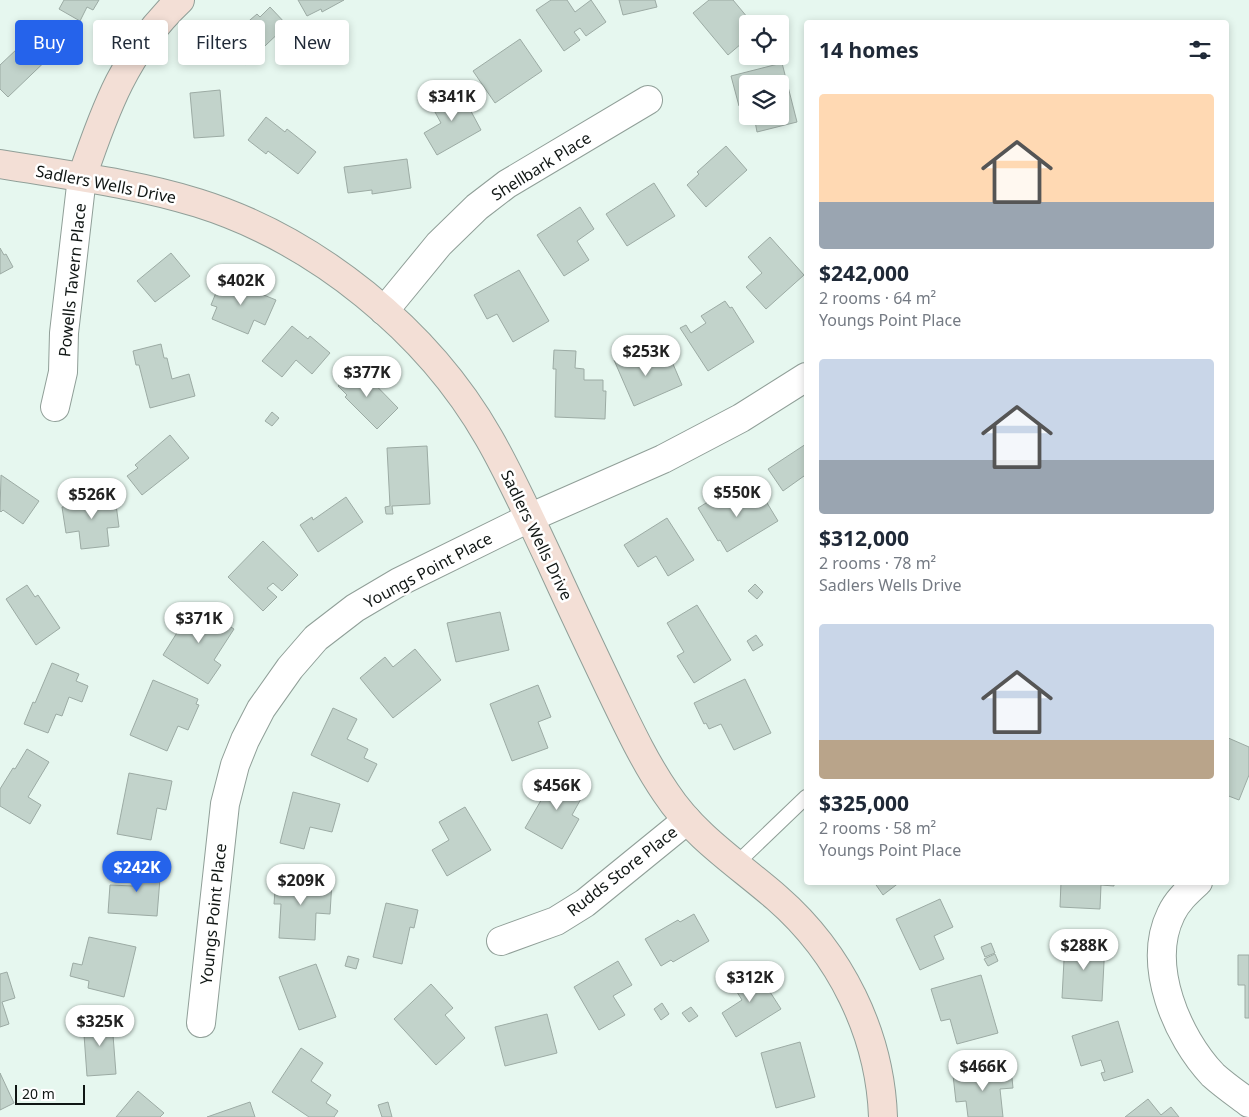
<!DOCTYPE html>
<html lang="en">
<head>
<meta charset="utf-8">
<style>
	:root { --surface:#fff; --page:#f2f2f3; --text:#1f2937; --muted:#747a83; --accent:#2563eb }
	body { margin:0; font-family:"Noto Sans",sans-serif; background:var(--page); color:var(--text); height:100vh; display:flex; flex-direction:column; font-size:19px; white-space:nowrap }
	* { box-sizing:border-box; margin:0 }
	p { font-size:16px; color:var(--muted) }
	.icon { flex:none; width:28px; height:28px; fill:none; stroke:currentColor; stroke-width:2; stroke-linecap:round; stroke-linejoin:round }
	.map { position:relative; flex:1; overflow:hidden }
	.side { position:absolute; left:804px; top:20px; width:425px; height:865px; display:flex; flex-direction:column; background:var(--surface); border-radius:5px; box-shadow:0 2px 8px #0003 }
	.side>* { flex:none }
	.guide { position:absolute; left:15px; top:20px; width:475px; height:45px; display:flex; gap:10px }
	.tools { position:absolute; left:739px; top:15px; display:grid; gap:10px }
	.tools a { display:grid; place-items:center; width:50px; height:50px; border-radius:5px; background:var(--surface); box-shadow:0 2px 8px #0003; font-size:25px }
	.scale { position:absolute; left:15px; bottom:12px; width:70px; box-sizing:border-box; padding-left:5px; border:2px solid #101614; border-top:0; font-size:14px; line-height:18px; white-space:nowrap; color:#101614; -webkit-text-stroke:4px #fff; paint-order:stroke }
	.price { position:absolute; translate:-50% -42px; padding:0 11px; border-radius:18px; background:#fff; color:#222; font-size:16px; line-height:32px; filter:drop-shadow(0 1px 2px #0008) }
	.price::after { content:''; position:absolute; left:50%; top:30px; width:15px; height:11px; margin-left:-8px; background:inherit; clip-path:polygon(0 0,100% 0,50% 100%) }
	.price.current { background:var(--accent); color:#fff }
	ul { padding:0; list-style:none }
	li { display:grid; align-content:center; gap:10px; height:265px; padding:0 15px }
	li span { display:grid; place-items:center; height:155px; border-radius:5px; color:#555 }
	li>.icon { margin-inline-start:auto }
	span .icon { width:90px; height:90px; fill:#fffc; stroke-width:1 }
	li b { font-size:21px }
	h2 { display:flex; justify-content:space-between; align-items:center; height:60px; padding:0 15px; font-size:21px }
	.pill { padding:0 18px; border-radius:5px; background:var(--surface); box-shadow:0 2px 8px #0003; font-size:18px; line-height:45px }
	.pill.current { background:var(--accent); color:#fff }
	.map>svg:first-child { display:block }
	.building { fill:#c2d3cb; stroke:#9caba4 }
	.lines { fill:none; stroke-linecap:round; stroke-linejoin:round }
	.lane-casing { stroke:#909f98; stroke-width:16 }
	.street-casing { stroke:#909f98; stroke-width:30 }
	.secondary-casing { stroke:#909f98; stroke-width:30 }
	.lane { stroke:#fff; stroke-width:14 }
	.street { stroke:#fff; stroke-width:28 }
	.secondary { stroke:#f3dfd6; stroke-width:28 }
	.labels { text-anchor:middle; stroke-width:5; stroke-linejoin:round; paint-order:stroke }
	.street-label { font-size:16px; fill:#101614; stroke:#fff }
</style>
</head>
<body>
<div class="map">
<svg width="1249" height="1117" viewBox="0 0 1249 1117">
	<rect width="100%" height="100%" fill="#e6f7ef"/>
	<path class="building" d="M 64,0 L 99,0 L 93,10 L 87,7 L 80,21 L 59,9 Z
		M 298,0 L 344,0 L 322,12 L 321,9 L 307,16 Z
		M 551,0 L 567,0 L 575,12 L 591,0 L 606,22 L 586,36 L 580,28 L 574,32 L 580,40 L 564,51 L 536,10 Z
		M 619,0 L 655,0 L 657,7 L 623,15 Z
		M 709,0 L 733,0 L 753,24 L 748,24 L 748,38 L 728,55 L 693,13 Z
		M 270,7 L 287,25 L 245,65 L 223,43 L 257,14 L 260,17 Z
		M 36,31 L 56,51 L 8,97 L 0,89 L 0,65 Z
		M 520,39 L 542,71 L 495,103 L 473,71 Z
		M 782,63 L 797,122 L 757,132 L 754,116 L 780,116 L 780,84 L 748,84 L 748,104 L 739,106 L 731,76 Z
		M 458,87 L 481,130 L 437,155 L 424,133 L 441,123 L 430,103 Z
		M 220,90 L 224,136 L 194,138 L 190,93 Z
		M 266,117 L 285,132 L 287,129 L 316,152 L 298,174 L 268,151 L 266,154 L 248,140 Z
		M 726,146 L 747,170 L 706,207 L 687,185 L 699,174 L 697,172 Z
		M 407,159 L 411,188 L 372,194 L 372,190 L 348,193 L 344,167 Z
		M 654,183 L 675,216 L 627,246 L 606,214 Z
		M 580,207 L 594,229 L 577,241 L 589,260 L 564,276 L 537,235 Z
		M 770,237 L 804,275 L 766,309 L 746,287 L 762,273 L 748,257 Z
		M 0,248 L 4,255 L 6,254 L 13,267 L 0,274 Z
		M 171,253 L 190,276 L 155,302 L 137,281 Z
		M 519,270 L 549,321 L 513,342 L 497,314 L 487,319 L 474,295 Z
		M 222,278 L 276,300 L 265,325 L 254,320 L 248,334 L 212,319 L 217,307 L 211,305 Z
		M 725,301 L 730,308 L 732,307 L 754,342 L 708,371 L 680,328 L 686,325 L 691,333 L 706,323 L 701,316 Z
		M 292,326 L 308,339 L 310,336 L 330,353 L 312,374 L 296,360 L 282,377 L 262,361 Z
		M 161,344 L 164,358 L 167,358 L 172,379 L 189,374 L 195,396 L 150,408 L 139,365 L 136,365 L 133,351 Z
		M 641,348 L 650,366 L 670,357 L 682,385 L 634,406 L 614,360 Z
		M 554,350 L 576,351 L 575,368 L 584,369 L 584,380 L 603,380 L 603,391 L 606,391 L 605,419 L 555,417 L 556,369 L 553,369 Z
		M 357,366 L 398,408 L 377,429 L 345,397 L 347,395 L 338,386 Z
		M 272,412 L 279,418 L 272,426 L 265,421 Z
		M 170,435 L 189,458 L 142,495 L 127,476 L 138,468 L 135,465 Z
		M 806,444 L 806,480 L 804,476 L 783,491 L 768,469 Z
		M 427,446 L 430,504 L 392,506 L 393,514 L 386,514 L 385,507 L 390,506 L 387,448 Z
		M 1,475 L 39,501 L 23,524 L 3,510 L 1,512 L 0,511 Z
		M 758,488 L 778,521 L 727,552 L 720,540 L 718,541 L 698,508 L 727,490 L 735,502 Z
		M 91,491 L 92,499 L 115,497 L 119,527 L 107,528 L 109,546 L 81,549 L 79,531 L 66,533 L 62,507 L 76,505 L 76,503 L 83,502 L 81,492 Z
		M 346,497 L 363,522 L 318,552 L 300,525 L 312,517 L 313,520 Z
		M 667,518 L 694,560 L 668,576 L 656,556 L 638,567 L 624,545 Z
		M 263,541 L 298,575 L 282,591 L 273,583 L 267,588 L 277,597 L 263,611 L 228,577 Z
		M 755,584 L 763,592 L 757,599 L 748,591 Z
		M 27,585 L 35,597 L 38,595 L 60,628 L 36,645 L 6,599 Z
		M 195,604 L 234,629 L 214,660 L 221,665 L 208,684 L 163,655 Z
		M 697,605 L 731,660 L 694,683 L 677,656 L 684,652 L 667,623 Z
		M 500,612 L 509,650 L 456,662 L 447,623 Z
		M 756,635 L 763,645 L 753,651 L 747,641 Z
		M 415,649 L 441,680 L 393,718 L 360,678 L 385,657 L 393,667 Z
		M 52,663 L 79,674 L 76,681 L 88,686 L 82,702 L 69,697 L 62,716 L 56,714 L 48,733 L 24,724 L 33,702 L 35,703 Z
		M 745,679 L 771,733 L 734,750 L 721,724 L 709,729 L 706,723 L 704,724 L 694,703 Z
		M 153,680 L 198,699 L 196,704 L 199,705 L 188,730 L 178,726 L 167,751 L 130,735 Z
		M 538,685 L 551,717 L 538,722 L 548,748 L 512,761 L 490,704 Z
		M 333,708 L 357,719 L 347,739 L 368,749 L 364,758 L 377,764 L 368,782 L 311,755 Z
		M 1226,737 L 1249,747 L 1249,775 L 1239,800 L 1226,795 Z
		M 27,749 L 49,762 L 28,797 L 41,805 L 30,824 L 0,806 L 0,789 L 13,768 L 15,769 Z
		M 558,771 L 587,788 L 572,815 L 579,819 L 562,849 L 525,828 Z
		M 129,773 L 172,781 L 166,810 L 157,808 L 151,840 L 117,834 Z
		M 293,792 L 340,804 L 332,832 L 310,827 L 304,849 L 280,843 Z
		M 465,807 L 491,850 L 447,876 L 432,850 L 449,840 L 439,822 Z
		M 134,865 L 161,866 L 157,916 L 108,913 L 110,885 L 133,886 Z
		M 276,877 L 332,881 L 330,914 L 316,913 L 315,940 L 279,938 L 281,904 L 274,904 Z
		M 874,882 L 900,882 L 883,895 Z
		M 1061,882 L 1114,882 L 1114,886 L 1101,885 L 1100,909 L 1060,907 Z
		M 940,899 L 953,927 L 934,936 L 944,959 L 920,970 L 896,919 Z
		M 386,903 L 418,910 L 414,928 L 410,927 L 402,964 L 373,957 Z
		M 694,914 L 709,941 L 673,962 L 671,960 L 661,966 L 645,939 L 678,920 L 680,922 Z
		M 89,937 L 136,947 L 124,997 L 88,988 L 89,981 L 70,976 L 73,963 L 82,965 Z
		M 1065,941 L 1105,943 L 1102,1001 L 1062,998 Z
		M 991,943 L 995,953 L 985,957 L 981,947 Z
		M 995,954 L 998,961 L 988,966 L 984,959 Z
		M 1238,955 L 1249,955 L 1249,1018 L 1245,1018 L 1245,985 L 1238,985 Z
		M 348,956 L 359,959 L 356,969 L 345,966 Z
		M 618,961 L 632,985 L 613,996 L 625,1015 L 599,1030 L 574,987 Z
		M 316,964 L 336,1017 L 299,1030 L 279,977 Z
		M 754,967 L 781,1009 L 736,1037 L 722,1013 L 742,1000 L 730,981 Z
		M 7,972 L 15,998 L 2,1002 L 9,1024 L 0,1027 L 0,974 Z
		M 981,975 L 998,1033 L 957,1044 L 950,1019 L 941,1021 L 931,989 Z
		M 431,984 L 453,1008 L 445,1015 L 465,1038 L 436,1065 L 394,1019 Z
		M 662,1003 L 669,1014 L 661,1020 L 654,1009 Z
		M 691,1007 L 698,1016 L 689,1022 L 682,1013 Z
		M 547,1014 L 557,1053 L 505,1066 L 495,1027 Z
		M 114,1018 L 116,1035 L 113,1035 L 116,1074 L 87,1076 L 83,1021 Z
		M 1118,1021 L 1133,1072 L 1104,1081 L 1101,1073 L 1105,1072 L 1101,1060 L 1081,1066 L 1072,1036 Z
		M 800,1042 L 815,1097 L 776,1108 L 761,1053 Z
		M 301,1048 L 323,1063 L 311,1081 L 331,1095 L 326,1103 L 338,1111 L 334,1117 L 309,1117 L 272,1092 Z
		M 1011,1068 L 1013,1088 L 1000,1089 L 1003,1117 L 968,1117 L 966,1101 L 956,1102 L 953,1075 Z
		M 0,1073 L 14,1103 L 0,1110 Z
		M 138,1091 L 164,1113 L 160,1117 L 116,1117 Z
		M 1148,1099 L 1161,1115 L 1171,1107 L 1179,1117 L 1125,1117 Z
		M 250,1102 L 255,1117 L 207,1117 Z
		M 388,1102 L 392,1117 L 382,1117 L 378,1105 Z"/>
	<g class="lines">
		<defs>
			<path id="lane" d="M 735,865 L 806,797"/>
			<path id="street" d="M 384,311 L 439,244 L 477,207 L 507,184 L 648,100
				M 55,407 L 63,372 L 64,333 L 82,177
				M 1198,882 C 1187,892 1177,901 1171,914 C 1146,965 1177,1037 1213,1075 C 1224,1085 1237,1094 1249,1103
				M 501,941 L 556,921 L 585,903 L 687,820
				M 201,1023 L 225,804 L 235,765 L 245,740 L 261,709 L 290,668 L 316,638 L 355,608 L 399,582 L 529,518 L 663,459 L 741,418 L 806,377"/>
			<path id="secondary" d="M 0,164 C 66,175 134,183 198,203 C 316,240 428,331 489,438 C 512,478 531,521 551,563 C 570,605 590,647 610,689 C 627,724 644,761 666,793 C 695,837 738,864 777,898 C 840,953 880,1033 883,1117
				M 82,177 C 105,109 126,51 180,0"/>
		</defs>
		<use href="#lane" class="lane-casing"/>
		<use href="#street" class="street-casing"/>
		<use href="#secondary" class="secondary-casing"/>
		<use href="#lane" class="lane"/>
		<use href="#street" class="street"/>
		<use href="#secondary" class="secondary"/>
	</g>
	<g class="labels">
		<g class="street-label">
			<text transform="translate(541 166) rotate(-32)" y="6">Shellbark Place</text>
			<text transform="translate(106 184) rotate(11)" y="6">Sadlers Wells Drive</text>
			<text transform="translate(72 280) rotate(-84)" y="6">Powells Tavern Place</text>
			<text transform="translate(537 535) rotate(64)" y="6">Sadlers Wells Drive</text>
			<text transform="translate(428 570) rotate(-28)" y="6">Youngs Point Place</text>
			<text transform="translate(622 871) rotate(-38)" y="6">Rudds Store Place</text>
			<text transform="translate(213 914) rotate(-84)" y="6">Youngs Point Place</text>
		</g>
	</g>
</svg>
<div class="tools">
<a><svg class="icon" aria-label="locate" viewBox="0 0 24 24"><circle cx="12" cy="12" r="6"/><path d="M12 2v4M12 18v4M2 12h4M18 12h4"/></svg></a>
<a><svg class="icon" aria-label="layers" viewBox="0 0 24 24"><path d="M12 4l9 5-9 5-9-5zM3 14l9 5 9-5"/></svg></a>
</div>
<div class="scale">20 m</div>
<b class="price" style="left:452px;top:122px">$341K</b>
<b class="price" style="left:241px;top:306px">$402K</b>
<b class="price" style="left:646px;top:377px">$253K</b>
<b class="price" style="left:367px;top:398px">$377K</b>
<b class="price" style="left:737px;top:518px">$550K</b>
<b class="price" style="left:92px;top:520px">$526K</b>
<b class="price" style="left:199px;top:644px">$371K</b>
<b class="price" style="left:557px;top:811px">$456K</b>
<b class="price current" style="left:137px;top:893px">$242K</b>
<b class="price" style="left:301px;top:906px">$209K</b>
<b class="price" style="left:1084px;top:971px">$288K</b>
<b class="price" style="left:750px;top:1003px">$312K</b>
<b class="price" style="left:100px;top:1047px">$325K</b>
<b class="price" style="left:983px;top:1092px">$466K</b>
<div class="guide">
<a class="pill current">Buy</a>
<a class="pill">Rent</a>
<a class="pill">Filters</a>
<a class="pill">New</a>
</div>
<section class="side">
<h2>14 homes<svg class="icon" aria-label="filters" viewBox="0 0 24 24"><path d="M4 7h16M4 17h16"/><circle cx="9" cy="7" r="2"/><circle cx="15" cy="17" r="2"/></svg></h2>
<ul>
<li><span style="background:linear-gradient(#ffd9b3 70%,#9aa5b1 0)"><svg class="icon" aria-label="home" viewBox="0 0 24 24"><path d="M3 11l9-7 9 7M6 9v11h12V9"/></svg></span><div><b>$242,000</b><p>2 rooms · 64 m²</p><p>Youngs Point Place</p></div></li>
<li><span style="background:linear-gradient(#c9d6e8 65%,#9aa5b1 0)"><svg class="icon" aria-label="home" viewBox="0 0 24 24"><path d="M3 11l9-7 9 7M6 9v11h12V9"/></svg></span><div><b>$312,000</b><p>2 rooms · 78 m²</p><p>Sadlers Wells Drive</p></div></li>
<li><span style="background:linear-gradient(#c9d6e8 75%,#b9a48a 0)"><svg class="icon" aria-label="home" viewBox="0 0 24 24"><path d="M3 11l9-7 9 7M6 9v11h12V9"/></svg></span><div><b>$325,000</b><p>2 rooms · 58 m²</p><p>Youngs Point Place</p></div></li>
</ul>
</section>
</div>
</body>
</html>
